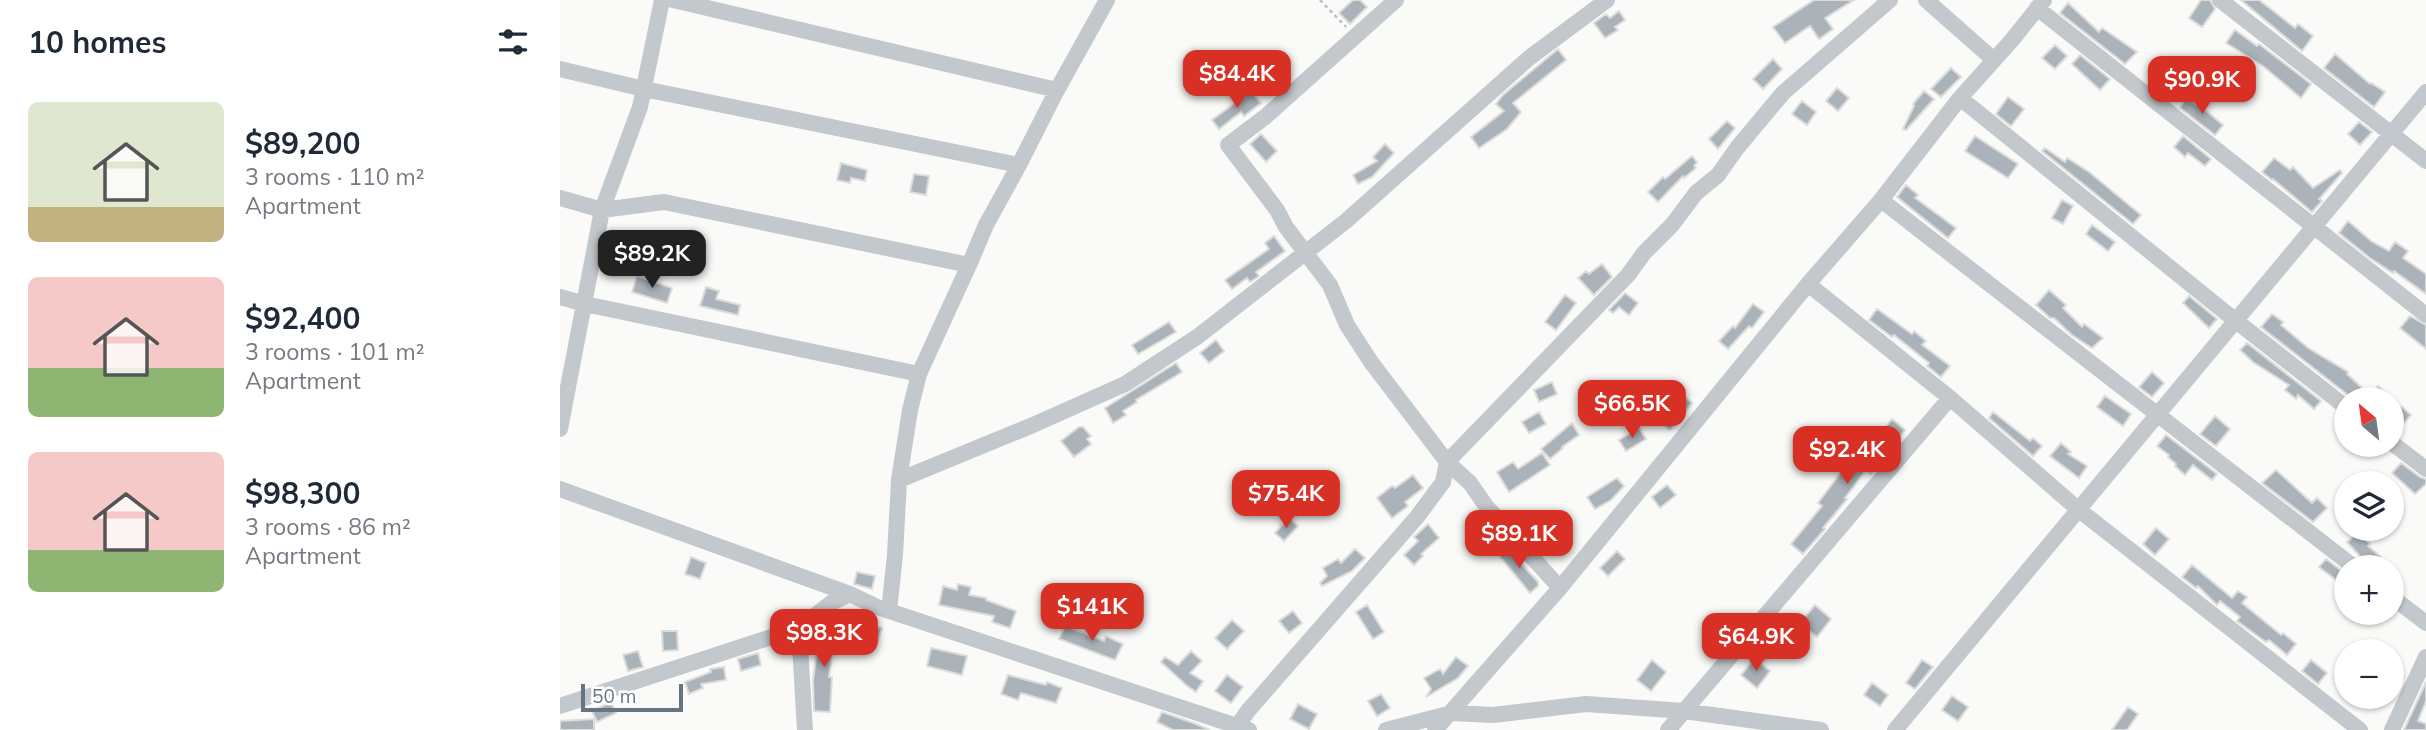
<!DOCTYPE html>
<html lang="en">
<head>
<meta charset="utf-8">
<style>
	:root { --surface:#fff; --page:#f2f2f3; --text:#1f2937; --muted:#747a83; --accent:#d93025 }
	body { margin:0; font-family:Mulish,sans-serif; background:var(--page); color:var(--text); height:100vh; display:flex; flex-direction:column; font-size:26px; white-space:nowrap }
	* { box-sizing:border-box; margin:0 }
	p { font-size:23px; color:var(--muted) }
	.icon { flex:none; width:38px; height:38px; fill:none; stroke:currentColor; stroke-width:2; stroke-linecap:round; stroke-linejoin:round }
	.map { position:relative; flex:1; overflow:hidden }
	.panel { display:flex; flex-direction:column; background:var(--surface); width:560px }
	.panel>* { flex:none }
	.needle { width:46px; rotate:331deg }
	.buttons { position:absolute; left:1774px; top:387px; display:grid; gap:14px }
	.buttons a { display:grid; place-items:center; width:70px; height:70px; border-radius:50%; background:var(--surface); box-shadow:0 2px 5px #0004; font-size:35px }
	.scale { position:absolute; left:21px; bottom:18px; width:102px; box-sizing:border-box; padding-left:7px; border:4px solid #657683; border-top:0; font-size:19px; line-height:24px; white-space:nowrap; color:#657683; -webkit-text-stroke:5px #fff; paint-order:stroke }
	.price { position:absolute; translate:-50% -60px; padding:0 16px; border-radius:14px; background:var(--accent); color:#fff; font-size:23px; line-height:46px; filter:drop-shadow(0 2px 4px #0008) }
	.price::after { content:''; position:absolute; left:50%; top:42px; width:21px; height:16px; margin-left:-10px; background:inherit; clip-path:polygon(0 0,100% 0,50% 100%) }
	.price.selected { background:#222; color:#fff }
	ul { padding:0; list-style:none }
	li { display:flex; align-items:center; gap:21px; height:175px; padding:0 28px }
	li span { display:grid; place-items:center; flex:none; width:196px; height:140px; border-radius:10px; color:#555 }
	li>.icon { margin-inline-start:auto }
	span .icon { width:84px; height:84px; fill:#fffc; stroke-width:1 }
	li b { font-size:30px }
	h2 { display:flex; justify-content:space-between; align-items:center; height:84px; padding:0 28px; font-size:30px }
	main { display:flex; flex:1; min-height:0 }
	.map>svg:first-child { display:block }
	.building { fill:#aab3b9; stroke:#dcdcda; stroke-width:2 }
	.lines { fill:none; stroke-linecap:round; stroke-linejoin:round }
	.path { stroke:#bbbfc2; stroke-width:2.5; stroke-dasharray:3.5 3.5; stroke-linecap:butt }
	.street { stroke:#c3c8cc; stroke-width:16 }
</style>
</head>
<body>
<main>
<section class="panel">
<h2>10 homes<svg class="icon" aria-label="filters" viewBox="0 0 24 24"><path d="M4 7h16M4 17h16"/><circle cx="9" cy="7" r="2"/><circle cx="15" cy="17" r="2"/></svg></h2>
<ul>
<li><span style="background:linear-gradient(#dfe7d0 75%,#c2b280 0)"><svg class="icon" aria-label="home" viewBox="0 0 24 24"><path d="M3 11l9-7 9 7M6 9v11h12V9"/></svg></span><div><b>$89,200</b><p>3 rooms · 110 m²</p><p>Apartment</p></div></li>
<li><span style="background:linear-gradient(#f6c9c9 65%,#8fb573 0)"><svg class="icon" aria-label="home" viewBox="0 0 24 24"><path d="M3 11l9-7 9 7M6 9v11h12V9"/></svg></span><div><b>$92,400</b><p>3 rooms · 101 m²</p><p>Apartment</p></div></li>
<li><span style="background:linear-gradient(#f6c9c9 70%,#8fb573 0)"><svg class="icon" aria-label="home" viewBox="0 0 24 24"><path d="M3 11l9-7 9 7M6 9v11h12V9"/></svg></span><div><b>$98,300</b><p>3 rooms · 86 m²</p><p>Apartment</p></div></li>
</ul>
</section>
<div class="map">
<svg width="1866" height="730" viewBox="0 0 1866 730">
	<rect width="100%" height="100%" fill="#fafaf8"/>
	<path class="building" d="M 793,0 L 800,0 L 807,7 L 790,24 L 779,13 Z
		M 1254,0 L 1294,0 L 1265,18 L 1273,29 L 1259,39 L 1250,26 L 1225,43 L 1213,27 Z
		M 1641,0 L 1650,0 L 1655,9 L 1642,27 L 1629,18 Z
		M 1681,0 L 1699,0 L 1735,28 L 1738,24 L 1753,36 L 1742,51 Z
		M 1508,3 L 1539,32 L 1542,28 L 1577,52 L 1565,64 L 1500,13 Z
		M 1059,11 L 1065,20 L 1055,27 L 1058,30 L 1045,38 L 1034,23 L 1046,14 L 1050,18 Z
		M 1675,30 L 1697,46 L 1699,44 L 1751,84 L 1741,98 L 1703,66 L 1666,43 Z
		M 1495,45 L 1507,56 L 1495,69 L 1482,58 Z
		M 998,49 L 1006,60 L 953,103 L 961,112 L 947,129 L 919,148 L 911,137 L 944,111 L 936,104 L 943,95 Z
		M 1775,54 L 1810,84 L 1811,83 L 1825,92 L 1814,107 L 1764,68 Z
		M 1520,55 L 1550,79 L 1540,90 L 1512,64 Z
		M 1213,59 L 1222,69 L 1203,89 L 1193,79 Z
		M 1391,68 L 1401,77 L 1381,97 L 1371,89 Z
		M 1277,88 L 1289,98 L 1278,111 L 1266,101 Z
		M 691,91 L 701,103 L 684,116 L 681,112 L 659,129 L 652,120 Z
		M 1364,91 L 1374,99 L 1346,130 L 1343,129 L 1354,106 L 1353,104 Z
		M 1448,97 L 1464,109 L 1451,126 L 1436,114 Z
		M 1626,98 L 1644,109 L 1663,125 L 1655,135 L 1620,108 Z
		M 1242,101 L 1256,112 L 1247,125 L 1232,114 Z
		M 1167,121 L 1175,128 L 1158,149 L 1149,139 Z
		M 1799,122 L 1812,132 L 1800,145 L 1788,134 Z
		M 701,134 L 717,151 L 706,162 L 690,144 Z
		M 1415,136 L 1458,164 L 1448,178 L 1405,151 Z
		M 1623,136 L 1651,159 L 1645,166 L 1628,153 L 1625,157 L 1614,147 Z
		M 825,144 L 834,153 L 812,177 L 798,184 L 793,175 L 817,161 L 813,157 Z
		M 1485,148 L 1505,162 L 1507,158 L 1529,172 L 1581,215 L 1573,224 L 1482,151 Z
		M 1132,156 L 1137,162 L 1134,166 L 1136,168 L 1124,178 L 1123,176 L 1098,202 L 1088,192 L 1103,177 L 1105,179 Z
		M 1714,158 L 1730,170 L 1733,167 L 1753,188 L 1780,170 L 1782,173 L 1759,199 L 1762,201 L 1752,212 L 1713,179 L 1712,180 L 1702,172 Z
		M 281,163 L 307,170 L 305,181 L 291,178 L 290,183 L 277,180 Z
		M 354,174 L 369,176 L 366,195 L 350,192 Z
		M 1346,185 L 1358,195 L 1355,198 L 1396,228 L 1388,238 L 1337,197 Z
		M 1502,200 L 1513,206 L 1503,224 L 1492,218 Z
		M 1788,221 L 1811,241 L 1829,251 L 1835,242 L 1848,251 L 1843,258 L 1866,274 L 1866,294 L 1834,271 L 1833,273 L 1810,258 L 1779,233 Z
		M 1532,225 L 1555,242 L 1548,251 L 1526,234 Z
		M 714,236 L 725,251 L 696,272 L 699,276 L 690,282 L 687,278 L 672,289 L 665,280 L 709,249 L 705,243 Z
		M 1042,264 L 1052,277 L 1034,295 L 1018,278 L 1026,271 L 1029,274 Z
		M 77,276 L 112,288 L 107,303 L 72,292 Z
		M 146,287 L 159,291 L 156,299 L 180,305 L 178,315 L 140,306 Z
		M 1489,290 L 1506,305 L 1503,308 L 1522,327 L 1524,324 L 1543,338 L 1532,348 L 1512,335 L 1494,318 L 1490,318 L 1476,305 Z
		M 1065,293 L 1078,303 L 1069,315 L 1059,307 L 1053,313 L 1049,310 Z
		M 1005,295 L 1016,303 L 996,330 L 985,322 Z
		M 1629,296 L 1657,319 L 1649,328 L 1623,303 Z
		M 1193,304 L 1204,312 L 1192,328 L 1189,326 L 1168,349 L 1159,341 L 1173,326 L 1175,328 Z
		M 1317,309 L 1352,334 L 1354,331 L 1366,341 L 1362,345 L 1390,366 L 1381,377 L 1367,366 L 1369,363 L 1334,335 L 1332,337 L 1309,320 Z
		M 1712,314 L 1723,322 L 1721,325 L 1748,348 L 1788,372 L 1787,374 L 1810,395 L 1818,386 L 1832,399 L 1793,399 L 1701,327 Z
		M 1850,316 L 1866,325 L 1866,349 L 1840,328 Z
		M 609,322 L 616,332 L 578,354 L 572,345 Z
		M 656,340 L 664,351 L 649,363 L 640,353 Z
		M 1687,343 L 1761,401 L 1754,409 L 1738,395 L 1736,399 L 1725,390 L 1729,385 L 1693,362 L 1680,350 Z
		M 616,363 L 622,372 L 576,400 L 577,402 L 563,411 L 566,415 L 553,423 L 545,408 Z
		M 1592,372 L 1604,383 L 1592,397 L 1579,387 Z
		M 992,382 L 997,394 L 979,402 L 974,390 Z
		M 1123,395 L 1132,403 L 1110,430 L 1098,420 Z
		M 1545,396 L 1571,414 L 1563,426 L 1537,407 Z
		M 1838,407 L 1842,407 L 1851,415 L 1835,433 L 1832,433 L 1832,414 Z
		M 979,412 L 986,424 L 969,433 L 962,422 Z
		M 1433,412 L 1470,441 L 1473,438 L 1482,446 L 1473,456 L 1429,418 Z
		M 1655,416 L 1670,429 L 1656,446 L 1640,434 Z
		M 1332,419 L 1345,430 L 1311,474 L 1306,470 L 1285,498 L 1287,499 L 1263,528 L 1265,529 L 1243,554 L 1231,544 L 1262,506 L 1258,503 L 1285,467 L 1291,471 Z
		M 1012,423 L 1019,435 L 1002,447 L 1003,448 L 990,459 L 981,449 Z
		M 519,427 L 523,427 L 531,436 L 527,439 L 531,444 L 514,457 L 501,441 Z
		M 1079,428 L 1086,439 L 1066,451 L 1059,440 Z
		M 1606,435 L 1657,474 L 1652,480 L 1633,465 L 1625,475 L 1615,466 L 1616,464 L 1608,457 L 1609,455 L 1597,446 Z
		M 1501,443 L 1511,452 L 1508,454 L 1527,466 L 1519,478 L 1490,456 Z
		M 982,453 L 990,465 L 949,492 L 937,472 L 953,462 L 958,469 Z
		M 1841,463 L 1860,477 L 1866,479 L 1866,484 L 1855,494 L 1832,473 Z
		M 1716,470 L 1752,503 L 1757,498 L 1767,508 L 1753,522 L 1702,483 Z
		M 853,475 L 863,488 L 845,502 L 848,506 L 832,518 L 817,498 L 832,486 L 835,488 Z
		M 1057,478 L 1064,486 L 1051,500 L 1035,509 L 1027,497 Z
		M 1107,485 L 1116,495 L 1100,508 L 1092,497 Z
		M 729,518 L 738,526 L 724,541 L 715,533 Z
		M 868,524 L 879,538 L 861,554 L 863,556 L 854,565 L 844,555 L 858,541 L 854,537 Z
		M 1596,528 L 1609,539 L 1595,555 L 1583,544 Z
		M 1799,532 L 1810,544 L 1808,546 L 1821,557 L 1813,567 L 1810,567 L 1787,542 Z
		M 945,546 L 978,582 L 978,586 L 970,593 L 937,553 Z
		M 795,549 L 805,558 L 792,571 L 762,586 L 760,583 L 767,576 L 763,568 L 778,559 L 781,563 Z
		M 1057,551 L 1065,559 L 1048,576 L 1040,568 Z
		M 131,557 L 146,563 L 140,579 L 125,574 Z
		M 1766,559 L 1787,575 L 1787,588 L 1759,567 Z
		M 1632,565 L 1672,598 L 1678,591 L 1687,597 L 1682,603 L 1721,635 L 1723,633 L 1736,644 L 1727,655 L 1709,640 L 1706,642 L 1677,621 L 1680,617 L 1660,601 L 1657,605 L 1638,586 L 1636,588 L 1622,577 Z
		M 297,572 L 315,576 L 312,589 L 294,584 Z
		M 398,584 L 411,587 L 409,595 L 426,598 L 426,600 L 456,611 L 450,628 L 432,622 L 434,616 L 379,605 L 383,586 L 397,590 Z
		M 807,605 L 824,632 L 813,639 L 796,612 Z
		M 1255,605 L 1271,619 L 1257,637 L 1240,623 Z
		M 733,611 L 742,623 L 729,633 L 719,621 Z
		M 269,618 L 271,618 L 274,637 L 269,677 L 272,677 L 270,712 L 254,711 L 253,680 L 259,635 L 263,635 L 261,624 Z
		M 295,620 L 322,628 L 318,641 L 291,633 Z
		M 672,620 L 684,631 L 667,649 L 655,638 Z
		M 505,626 L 544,641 L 546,636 L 563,644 L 555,660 L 499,639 Z
		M 102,631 L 117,631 L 118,650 L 103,651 Z
		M 1205,635 L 1217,647 L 1204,660 L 1192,648 Z
		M 371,648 L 407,656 L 402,675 L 367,666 Z
		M 78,651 L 83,667 L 68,671 L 63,655 Z
		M 631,651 L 642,661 L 630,673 L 643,681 L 636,692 L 626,685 L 601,662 L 605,657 L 618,665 Z
		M 198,653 L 201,665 L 181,671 L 178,659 Z
		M 896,657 L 908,666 L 898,678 L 866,697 L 871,689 L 864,678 L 880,669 L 883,674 Z
		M 1194,659 L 1210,671 L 1197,688 L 1181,675 Z
		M 1092,660 L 1106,672 L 1091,691 L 1077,680 Z
		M 1362,660 L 1373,667 L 1355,689 L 1346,683 Z
		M 1751,660 L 1767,673 L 1758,684 L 1742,671 Z
		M 164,667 L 166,680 L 141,684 L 143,688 L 129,694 L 125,682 L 151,672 L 150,669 Z
		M 448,675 L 486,685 L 487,682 L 502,688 L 496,703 L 461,693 L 458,700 L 441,694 Z
		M 667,675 L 683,687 L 671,703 L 655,691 Z
		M 1866,682 L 1866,701 L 1858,721 L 1866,724 L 1866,730 L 1844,730 Z
		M 1312,683 L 1328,695 L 1320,706 L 1304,695 Z
		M 821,694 L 830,708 L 817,716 L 808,701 Z
		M 1392,696 L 1408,707 L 1398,721 L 1382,710 Z
		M 51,702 L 56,713 L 37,722 L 32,711 Z
		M 738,704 L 757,714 L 749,729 L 730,719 Z
		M 1568,707 L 1578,714 L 1567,730 L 1552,730 Z
		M 602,712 L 636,724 L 650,730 L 613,730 L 597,722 Z
		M 34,719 L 34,730 L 0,730 L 0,721 Z"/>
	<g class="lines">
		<path class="path" d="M 760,0 L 786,27"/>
		<path class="street" d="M 113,0 L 497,90
			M 836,0 L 705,117 L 668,145 L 717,210 L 726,227 L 770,285 L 787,325 L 811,362 L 887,462 L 910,483 L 926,506 L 1000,588
			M 1366,0 L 1434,60
			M 1660,0 L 1866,161
			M 1477,8 L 1866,315
			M 0,69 L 84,89 L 459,165 L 497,90 L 547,0
			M 1400,98 L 1676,321 L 1787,408
			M 0,198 L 42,210 L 104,202 L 409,265 L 426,225 L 459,165
			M 1321,200 L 1794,567
			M 1248,284 L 1390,398 L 1519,510 L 1800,730
			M 0,297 L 25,304 L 359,374
			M 0,429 L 42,210 L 80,107 L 102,0
			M 1832,443 L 1866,469
			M 339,480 L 473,425 L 565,384 L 637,337 L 786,221 L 969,58 L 1047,0
			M 0,489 L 290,594 L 317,607 L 689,730
			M 1832,597 L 1866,623
			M 329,611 L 335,555 L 339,480 L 350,410 L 359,374 L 409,265
			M 239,628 L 245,730
			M 0,706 L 239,628 L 271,603 L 290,594
			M 677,727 L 687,712 L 857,517 L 883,482 L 887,462 L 1068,275 L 1084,253 L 1112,225 L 1136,193 L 1158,175 L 1177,148 L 1223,93 L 1330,0
			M 826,730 L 892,713 L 933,715 L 1026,704 L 1124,711 L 1261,730
			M 875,730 L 1000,588 L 1248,284 L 1321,200 L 1400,98 L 1452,40 L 1484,0
			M 1108,730 L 1390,398
			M 1335,730 L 1866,92
			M 1832,730 L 1866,657"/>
	</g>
</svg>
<div class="buttons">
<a><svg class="needle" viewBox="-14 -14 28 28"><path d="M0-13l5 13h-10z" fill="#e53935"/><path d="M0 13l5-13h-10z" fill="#747a83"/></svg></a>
<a><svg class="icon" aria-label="layers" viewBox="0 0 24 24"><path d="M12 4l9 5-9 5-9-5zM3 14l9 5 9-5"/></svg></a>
<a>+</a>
<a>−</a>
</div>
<div class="scale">50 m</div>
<b class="price" style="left:677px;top:110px">$84.4K</b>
<b class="price" style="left:1642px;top:116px">$90.9K</b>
<b class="price selected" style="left:92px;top:290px">$89.2K</b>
<b class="price" style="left:1072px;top:440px">$66.5K</b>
<b class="price" style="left:1287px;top:486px">$92.4K</b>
<b class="price" style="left:726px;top:530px">$75.4K</b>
<b class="price" style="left:959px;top:570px">$89.1K</b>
<b class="price" style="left:532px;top:643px">$141K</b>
<b class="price" style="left:264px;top:669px">$98.3K</b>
<b class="price" style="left:1196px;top:673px">$64.9K</b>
</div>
</main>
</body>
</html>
